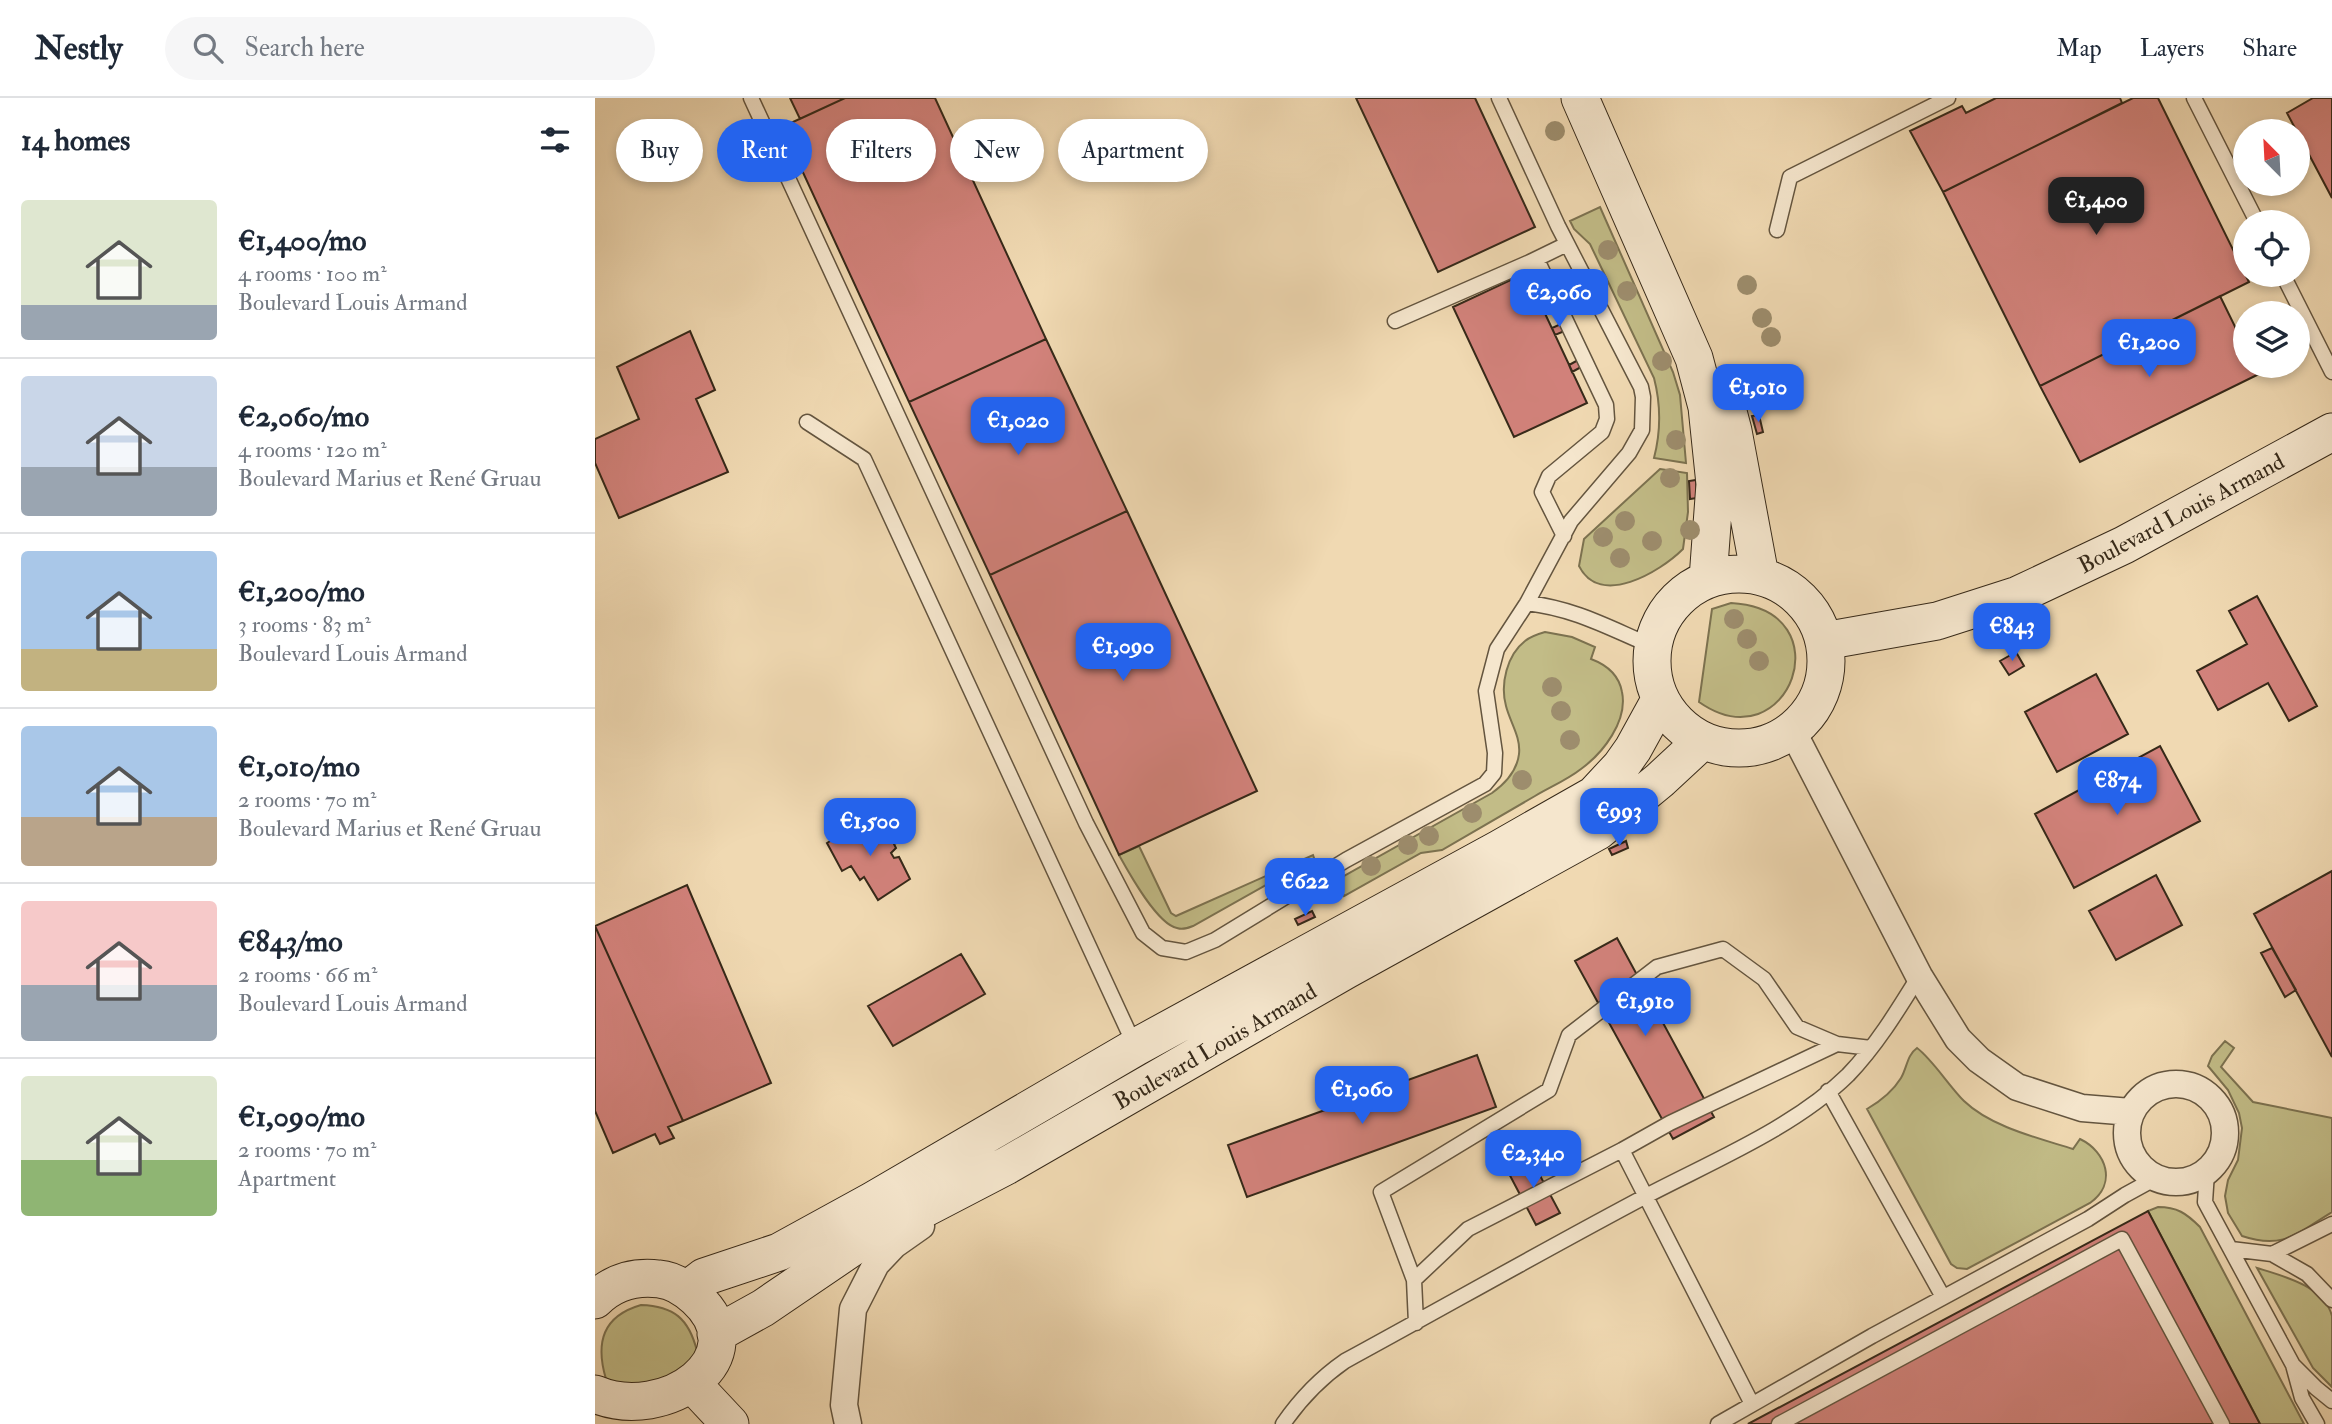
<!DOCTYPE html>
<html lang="en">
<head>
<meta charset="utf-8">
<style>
	:root { --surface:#fff; --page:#f6f6f7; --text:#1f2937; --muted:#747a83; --line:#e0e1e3; --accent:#2563eb }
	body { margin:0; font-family:"IM FELL Double Pica",serif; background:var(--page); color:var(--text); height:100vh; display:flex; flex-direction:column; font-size:26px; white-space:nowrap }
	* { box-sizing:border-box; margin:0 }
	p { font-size:23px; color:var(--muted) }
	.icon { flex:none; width:38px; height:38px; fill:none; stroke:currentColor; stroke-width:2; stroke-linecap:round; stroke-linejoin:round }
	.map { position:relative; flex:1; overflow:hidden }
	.side { display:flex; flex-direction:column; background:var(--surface); width:595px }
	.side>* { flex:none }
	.banner { position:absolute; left:21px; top:21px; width:665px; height:63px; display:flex; gap:14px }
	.needle { width:46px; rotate:336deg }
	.buttons { position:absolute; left:1638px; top:21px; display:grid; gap:14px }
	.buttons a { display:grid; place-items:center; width:77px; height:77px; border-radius:50%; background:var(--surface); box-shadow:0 4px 10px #0003; font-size:35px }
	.price { position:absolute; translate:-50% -60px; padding:0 16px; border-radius:14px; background:var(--accent); color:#fff; font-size:23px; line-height:46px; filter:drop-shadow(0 2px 4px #0008) }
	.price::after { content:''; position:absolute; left:50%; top:42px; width:21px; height:16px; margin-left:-10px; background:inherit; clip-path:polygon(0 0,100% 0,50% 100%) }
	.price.active { background:#222; color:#fff }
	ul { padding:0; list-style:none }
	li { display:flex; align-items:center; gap:21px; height:175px; padding:0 21px }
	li+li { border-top:2px solid var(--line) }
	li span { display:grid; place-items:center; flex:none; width:196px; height:140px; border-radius:7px; color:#555 }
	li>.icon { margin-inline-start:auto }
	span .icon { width:84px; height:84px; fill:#fffc; stroke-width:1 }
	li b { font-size:30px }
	h2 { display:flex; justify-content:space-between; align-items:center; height:84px; padding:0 21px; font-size:30px }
	.tag { padding:0 24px; border-radius:32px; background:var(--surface); box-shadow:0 4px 10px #0003; font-size:24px; line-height:63px }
	.tag.active { background:var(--accent); color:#fff }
	header { display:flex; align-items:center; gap:42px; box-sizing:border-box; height:98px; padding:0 35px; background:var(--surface); border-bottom:2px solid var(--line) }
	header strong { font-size:33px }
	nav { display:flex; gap:38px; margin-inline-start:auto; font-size:24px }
	.search { width:490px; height:63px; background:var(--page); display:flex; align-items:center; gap:18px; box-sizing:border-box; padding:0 24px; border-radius:38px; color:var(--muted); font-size:26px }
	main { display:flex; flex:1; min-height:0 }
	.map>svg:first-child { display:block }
	.green { fill:#c2bc87; stroke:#7c7250; stroke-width:2 }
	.building { fill:#d2827b; stroke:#362919; stroke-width:2 }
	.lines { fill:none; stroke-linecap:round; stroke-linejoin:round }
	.lane-casing { stroke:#64553f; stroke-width:17 }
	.street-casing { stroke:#64553f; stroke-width:29 }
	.secondary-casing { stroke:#362919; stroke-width:39 }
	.lane { stroke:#f5e6cd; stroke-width:14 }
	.street { stroke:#f5e6cd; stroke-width:26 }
	.secondary { stroke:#f5e6cd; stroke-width:37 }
	.tree { fill:#9d8d6d }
	.labels { text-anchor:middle; stroke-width:5; stroke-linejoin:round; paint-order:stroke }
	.street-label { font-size:23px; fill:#362919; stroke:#f5e6cd }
</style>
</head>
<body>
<header>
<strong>Nestly</strong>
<div class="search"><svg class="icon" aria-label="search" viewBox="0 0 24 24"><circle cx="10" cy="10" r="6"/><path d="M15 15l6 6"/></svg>Search here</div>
<nav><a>Map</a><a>Layers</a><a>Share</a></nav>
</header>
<main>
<section class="side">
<h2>14 homes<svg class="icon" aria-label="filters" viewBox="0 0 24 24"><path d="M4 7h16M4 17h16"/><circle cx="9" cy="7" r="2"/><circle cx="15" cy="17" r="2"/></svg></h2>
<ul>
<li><span style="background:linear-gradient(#dfe7d0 75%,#9aa5b1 0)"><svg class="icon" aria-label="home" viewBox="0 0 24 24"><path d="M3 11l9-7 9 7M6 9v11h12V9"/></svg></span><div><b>€1,400/mo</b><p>4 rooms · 100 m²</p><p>Boulevard Louis Armand</p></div></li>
<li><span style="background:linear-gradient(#c9d6e8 65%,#9aa5b1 0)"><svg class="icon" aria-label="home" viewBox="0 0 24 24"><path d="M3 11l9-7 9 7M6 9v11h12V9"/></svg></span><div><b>€2,060/mo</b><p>4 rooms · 120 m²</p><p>Boulevard Marius et René Gruau</p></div></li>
<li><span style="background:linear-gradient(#a9c7e8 70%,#c2b280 0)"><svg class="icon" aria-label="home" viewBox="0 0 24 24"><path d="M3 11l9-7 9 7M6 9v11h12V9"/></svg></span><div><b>€1,200/mo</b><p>3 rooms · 83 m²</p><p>Boulevard Louis Armand</p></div></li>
<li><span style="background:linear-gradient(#a9c7e8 65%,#b9a48a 0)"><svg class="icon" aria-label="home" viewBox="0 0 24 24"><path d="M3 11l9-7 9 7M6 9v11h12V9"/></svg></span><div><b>€1,010/mo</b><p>2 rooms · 70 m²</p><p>Boulevard Marius et René Gruau</p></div></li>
<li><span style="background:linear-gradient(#f6c9c9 60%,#9aa5b1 0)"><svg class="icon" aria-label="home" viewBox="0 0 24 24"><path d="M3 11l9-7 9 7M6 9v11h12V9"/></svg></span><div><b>€843/mo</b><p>2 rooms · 66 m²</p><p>Boulevard Louis Armand</p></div></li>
<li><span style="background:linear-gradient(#dfe7d0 60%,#8fb573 0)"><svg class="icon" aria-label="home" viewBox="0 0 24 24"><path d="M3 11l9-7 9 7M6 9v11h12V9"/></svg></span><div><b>€1,090/mo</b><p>2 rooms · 70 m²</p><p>Apartment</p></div></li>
</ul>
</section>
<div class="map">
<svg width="1737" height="1326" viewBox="0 0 1737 1326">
	<rect width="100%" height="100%" fill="#f0d9b2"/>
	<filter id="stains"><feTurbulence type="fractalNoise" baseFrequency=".00286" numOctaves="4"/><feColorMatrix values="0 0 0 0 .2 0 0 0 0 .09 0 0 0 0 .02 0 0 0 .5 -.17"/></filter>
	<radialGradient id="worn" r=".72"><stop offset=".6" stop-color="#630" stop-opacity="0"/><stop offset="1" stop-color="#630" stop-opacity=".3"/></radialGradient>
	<path class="green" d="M 1005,109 L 1078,274 L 1085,297 L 1091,365 L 1059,360 C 1066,333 1066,307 1059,280 L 995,146 L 979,131 L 975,123 Z
		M 1065,371 L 1092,375 L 1093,414 L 1088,451 C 1065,474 1005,510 984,468 L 989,441 Z
		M 1136,505 C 1251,511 1194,667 1104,604 L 1117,511 Z
		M 950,534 L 977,539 L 1000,549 L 996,561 C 1012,567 1024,577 1027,594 C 1033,623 1008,655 986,671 C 972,682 955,689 940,698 C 909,716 878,734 847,752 L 826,755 L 749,798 L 742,782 L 897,695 C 911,685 922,673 924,656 C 926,639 915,624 911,608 C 905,586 912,557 930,543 C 936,538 943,536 950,534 Z
		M 544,748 L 576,815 L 581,818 L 718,757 L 719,760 L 598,828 C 593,830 588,832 582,830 C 562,826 534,775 524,757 Z
		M 1630,943 L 1639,950 L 1626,969 L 1658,1004 L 1737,1020 L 1737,1114 C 1702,1135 1689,1152 1647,1138 L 1633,1115 L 1630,1098 L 1633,1082 L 1643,1062 L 1647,1030 L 1644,1015 L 1633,992 L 1613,968 L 1617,958 Z
		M 1322,950 C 1337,961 1354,988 1369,1003 C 1396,1029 1443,1040 1478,1051 L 1485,1041 C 1512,1054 1522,1086 1495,1105 L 1372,1171 L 1362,1170 L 1356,1166 L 1272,1011 C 1284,1004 1298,993 1306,980 C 1312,970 1312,957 1322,950 Z
		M 1563,1109 C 1582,1109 1591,1115 1605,1129 L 1709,1326 L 1665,1326 L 1553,1113 Z
		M 1662,1170 C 1688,1178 1729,1188 1737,1218 C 1737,1232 1737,1273 1737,1289 L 1718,1270 Z
		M 46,1207 C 79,1208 94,1221 102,1253 L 68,1302 L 11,1281 C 0,1244 8,1218 46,1207 Z"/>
	<path class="building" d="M 195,0 L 250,0 L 205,21 Z
		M 250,0 L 340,0 L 451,241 L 314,304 L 187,29 Z
		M 761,0 L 880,0 L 940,129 L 843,174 Z
		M 1401,0 L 1525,0 L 1527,5 L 1348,94 L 1315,33 L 1367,8 L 1371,15 Z
		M 1538,0 L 1563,0 L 1654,184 L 1445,288 L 1348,94 Z
		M 1718,0 L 1737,0 L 1737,100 L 1692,15 Z
		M 931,175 L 992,305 L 919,339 L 858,209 Z
		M 1625,198 L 1650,249 L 1650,268 L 1659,268 L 1664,276 L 1485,364 L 1445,288 Z
		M 968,225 L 972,232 L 960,237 L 957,230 Z
		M 95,233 L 120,292 L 101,301 L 133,374 L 24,420 L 0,365 L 0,341 L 44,321 L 22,269 Z
		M 451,241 L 532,413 L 395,477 L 314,304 Z
		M 985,261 L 988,268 L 977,274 L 974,267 Z
		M 1164,317 L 1168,334 L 1162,336 L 1157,318 Z
		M 1101,382 L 1102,400 L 1095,401 L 1094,383 Z
		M 532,413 L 662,693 L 524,757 L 395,477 Z
		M 1662,498 L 1722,608 L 1694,623 L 1673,585 L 1623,612 L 1602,573 L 1652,546 L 1634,513 Z
		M 1421,554 L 1429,568 L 1414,577 L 1405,563 Z
		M 1501,576 L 1533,636 L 1462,674 L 1430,614 Z
		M 1565,648 L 1605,723 L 1479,790 L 1440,716 Z
		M 280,723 L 291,743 L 299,739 L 304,744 L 299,746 L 301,750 L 296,755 L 299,760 L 304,759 L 315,781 L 283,802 L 269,779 L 265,782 L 256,768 L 247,773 L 232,745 L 263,726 L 266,731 Z
		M 1031,743 L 1033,750 L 1017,757 L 1014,751 Z
		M 1737,773 L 1737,959 L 1659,816 Z
		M 1561,777 L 1587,827 L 1521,862 L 1494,813 Z
		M 92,787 L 176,985 L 88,1023 L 0,828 Z
		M 717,813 L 720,819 L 703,827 L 700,821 Z
		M 0,828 L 88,1023 L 73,1029 L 79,1040 L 65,1046 L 60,1036 L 18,1055 L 0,1013 Z
		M 1022,840 L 1119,1019 L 1078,1041 L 980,863 Z
		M 1677,850 L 1701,892 L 1690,899 L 1666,855 Z
		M 366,856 L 390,896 L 298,948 L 273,908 Z
		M 882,957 L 901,1009 L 652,1099 L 633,1047 Z
		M 934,1057 L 965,1115 L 941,1127 L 911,1070 Z
		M 1553,1113 L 1665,1326 L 1153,1326 Z"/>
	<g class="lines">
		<defs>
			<path id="lane" d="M 156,0 L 491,725 L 548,835 L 567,850 L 591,854 L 620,842 L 751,762 L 890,686 L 899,675 L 900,655 L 891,593 L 902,551 L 932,505 L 976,423 L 1034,355 L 1047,332 L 1048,299 L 1046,289 L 963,128 L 904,0
				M 1599,0 L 1662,124
				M 1182,132 L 1195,79 L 1353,0
				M 935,164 L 972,146
				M 1688,177 L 1737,274
				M 800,223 L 935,164 L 945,168 L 1011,307 L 1012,321 L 1007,334 L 954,378 L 947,394 L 969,438
				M 212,324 L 269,361 L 540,948
				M 932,505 C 981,511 1012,529 1057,548
				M 1233,993 L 1348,1199
				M 1027,1052 L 1157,1306
				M 1612,1074 L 1610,1104 L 1698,1267 L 1707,1300 L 1722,1326
				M 1636,1151 L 1677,1156 L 1737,1126
				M 1677,1156 L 1712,1176 L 1737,1202
				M 819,1182 L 786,1094 L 954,992 L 974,937 L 1062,869 L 1128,851 L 1169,881 L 1202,929 L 1242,946
				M 821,1225 L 819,1182 L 873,1131 L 1027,1052 L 1075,1025 L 1242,946 L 1276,950
				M 1699,1268 L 1721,1290 L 1737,1303
				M 688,1326 C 706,1300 724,1281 750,1263 C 851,1208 951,1151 1053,1097 C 1118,1063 1200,1029 1253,977 C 1281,948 1303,912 1324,878
				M 1123,1326 L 1277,1238 L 1493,1121 L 1530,1097 L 1561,1080
				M 1184,1326 L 1527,1141 L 1627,1326"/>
			<path id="street" d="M 1197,632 L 1324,878 L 1363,941 L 1384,962 L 1422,989 L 1487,1010 L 1536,1014
				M1532 1035a49 49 0 1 1 98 0a49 49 0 1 1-98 0Z
				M 253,1326 L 249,1307 L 258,1211 L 281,1166 L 299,1147 L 326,1128"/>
			<path id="secondary" d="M 985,0 L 1099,260 L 1112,309 L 1120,386 L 1113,481
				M 1132,310 L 1138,333 L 1165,478
				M1057 563a87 87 0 1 1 174 0a87 87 0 1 1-174 0Z
				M 1229,543 L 1342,523 L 1423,497 L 1529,447 L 1737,334
				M 92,1192 L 109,1179 L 184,1154 L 277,1103 L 541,949 L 904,751 L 999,697 L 1026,668 L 1038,651 L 1065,602
				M 0,1202 C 18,1184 39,1178 64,1181 C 78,1182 91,1191 101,1200 C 165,1259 70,1326 0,1296
				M 121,1236 L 168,1210 L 265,1144 L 411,1068 L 751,872 L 1003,733 L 1065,682 L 1107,643
				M 105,1294 L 135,1326"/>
		</defs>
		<use href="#lane" class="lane-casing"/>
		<use href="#street" class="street-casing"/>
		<use href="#secondary" class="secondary-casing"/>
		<use href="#lane" class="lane"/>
		<use href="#street" class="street"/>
		<use href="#secondary" class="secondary"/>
	</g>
	<g class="tree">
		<circle cx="960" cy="33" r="10"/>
		<circle cx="1013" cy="152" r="10"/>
		<circle cx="1152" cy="187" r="10"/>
		<circle cx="1032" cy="193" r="10"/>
		<circle cx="1167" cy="220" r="10"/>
		<circle cx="1176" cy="239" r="10"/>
		<circle cx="1067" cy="263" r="10"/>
		<circle cx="1081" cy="342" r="10"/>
		<circle cx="1075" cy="380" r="10"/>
		<circle cx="1030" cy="423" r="10"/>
		<circle cx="1095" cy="432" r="10"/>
		<circle cx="1008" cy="439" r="10"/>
		<circle cx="1057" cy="443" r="10"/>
		<circle cx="1025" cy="460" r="10"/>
		<circle cx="1139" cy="521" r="10"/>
		<circle cx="1152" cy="541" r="10"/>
		<circle cx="1164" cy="563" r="10"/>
		<circle cx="957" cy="589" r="10"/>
		<circle cx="966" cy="613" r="10"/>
		<circle cx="975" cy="642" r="10"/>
		<circle cx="927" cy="682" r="10"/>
		<circle cx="877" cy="715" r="10"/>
		<circle cx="834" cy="738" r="10"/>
		<circle cx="813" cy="747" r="10"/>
		<circle cx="776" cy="768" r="10"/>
	</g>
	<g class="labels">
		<g class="street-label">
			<text transform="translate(1586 415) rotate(-28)" y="8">Boulevard Louis Armand</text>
			<text transform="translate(620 948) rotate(-30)" y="8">Boulevard Louis Armand</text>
		</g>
	</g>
	<rect width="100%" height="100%" filter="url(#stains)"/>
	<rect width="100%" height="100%" fill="url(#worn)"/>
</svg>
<div class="buttons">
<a><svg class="needle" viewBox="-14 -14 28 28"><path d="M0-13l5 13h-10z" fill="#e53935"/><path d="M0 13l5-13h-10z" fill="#747a83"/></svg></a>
<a><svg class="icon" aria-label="locate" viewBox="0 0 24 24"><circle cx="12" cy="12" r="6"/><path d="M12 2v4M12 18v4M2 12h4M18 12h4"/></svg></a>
<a><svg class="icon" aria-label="layers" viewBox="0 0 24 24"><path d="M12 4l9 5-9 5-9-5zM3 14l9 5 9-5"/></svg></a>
</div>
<b class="price active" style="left:1501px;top:139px">€1,400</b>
<b class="price" style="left:964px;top:231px">€2,060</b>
<b class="price" style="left:1554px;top:281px">€1,200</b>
<b class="price" style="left:1163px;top:326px">€1,010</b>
<b class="price" style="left:423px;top:359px">€1,020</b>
<b class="price" style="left:1417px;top:565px">€843</b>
<b class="price" style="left:528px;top:585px">€1,090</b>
<b class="price" style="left:1522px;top:719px">€874</b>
<b class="price" style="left:1024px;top:750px">€993</b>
<b class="price" style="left:275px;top:760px">€1,500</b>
<b class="price" style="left:710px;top:820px">€622</b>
<b class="price" style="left:1050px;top:940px">€1,910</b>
<b class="price" style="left:767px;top:1028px">€1,060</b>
<b class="price" style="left:938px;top:1092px">€2,340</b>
<div class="banner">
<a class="tag">Buy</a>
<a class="tag active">Rent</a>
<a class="tag">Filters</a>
<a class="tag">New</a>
<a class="tag">Apartment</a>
</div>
</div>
</main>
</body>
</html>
